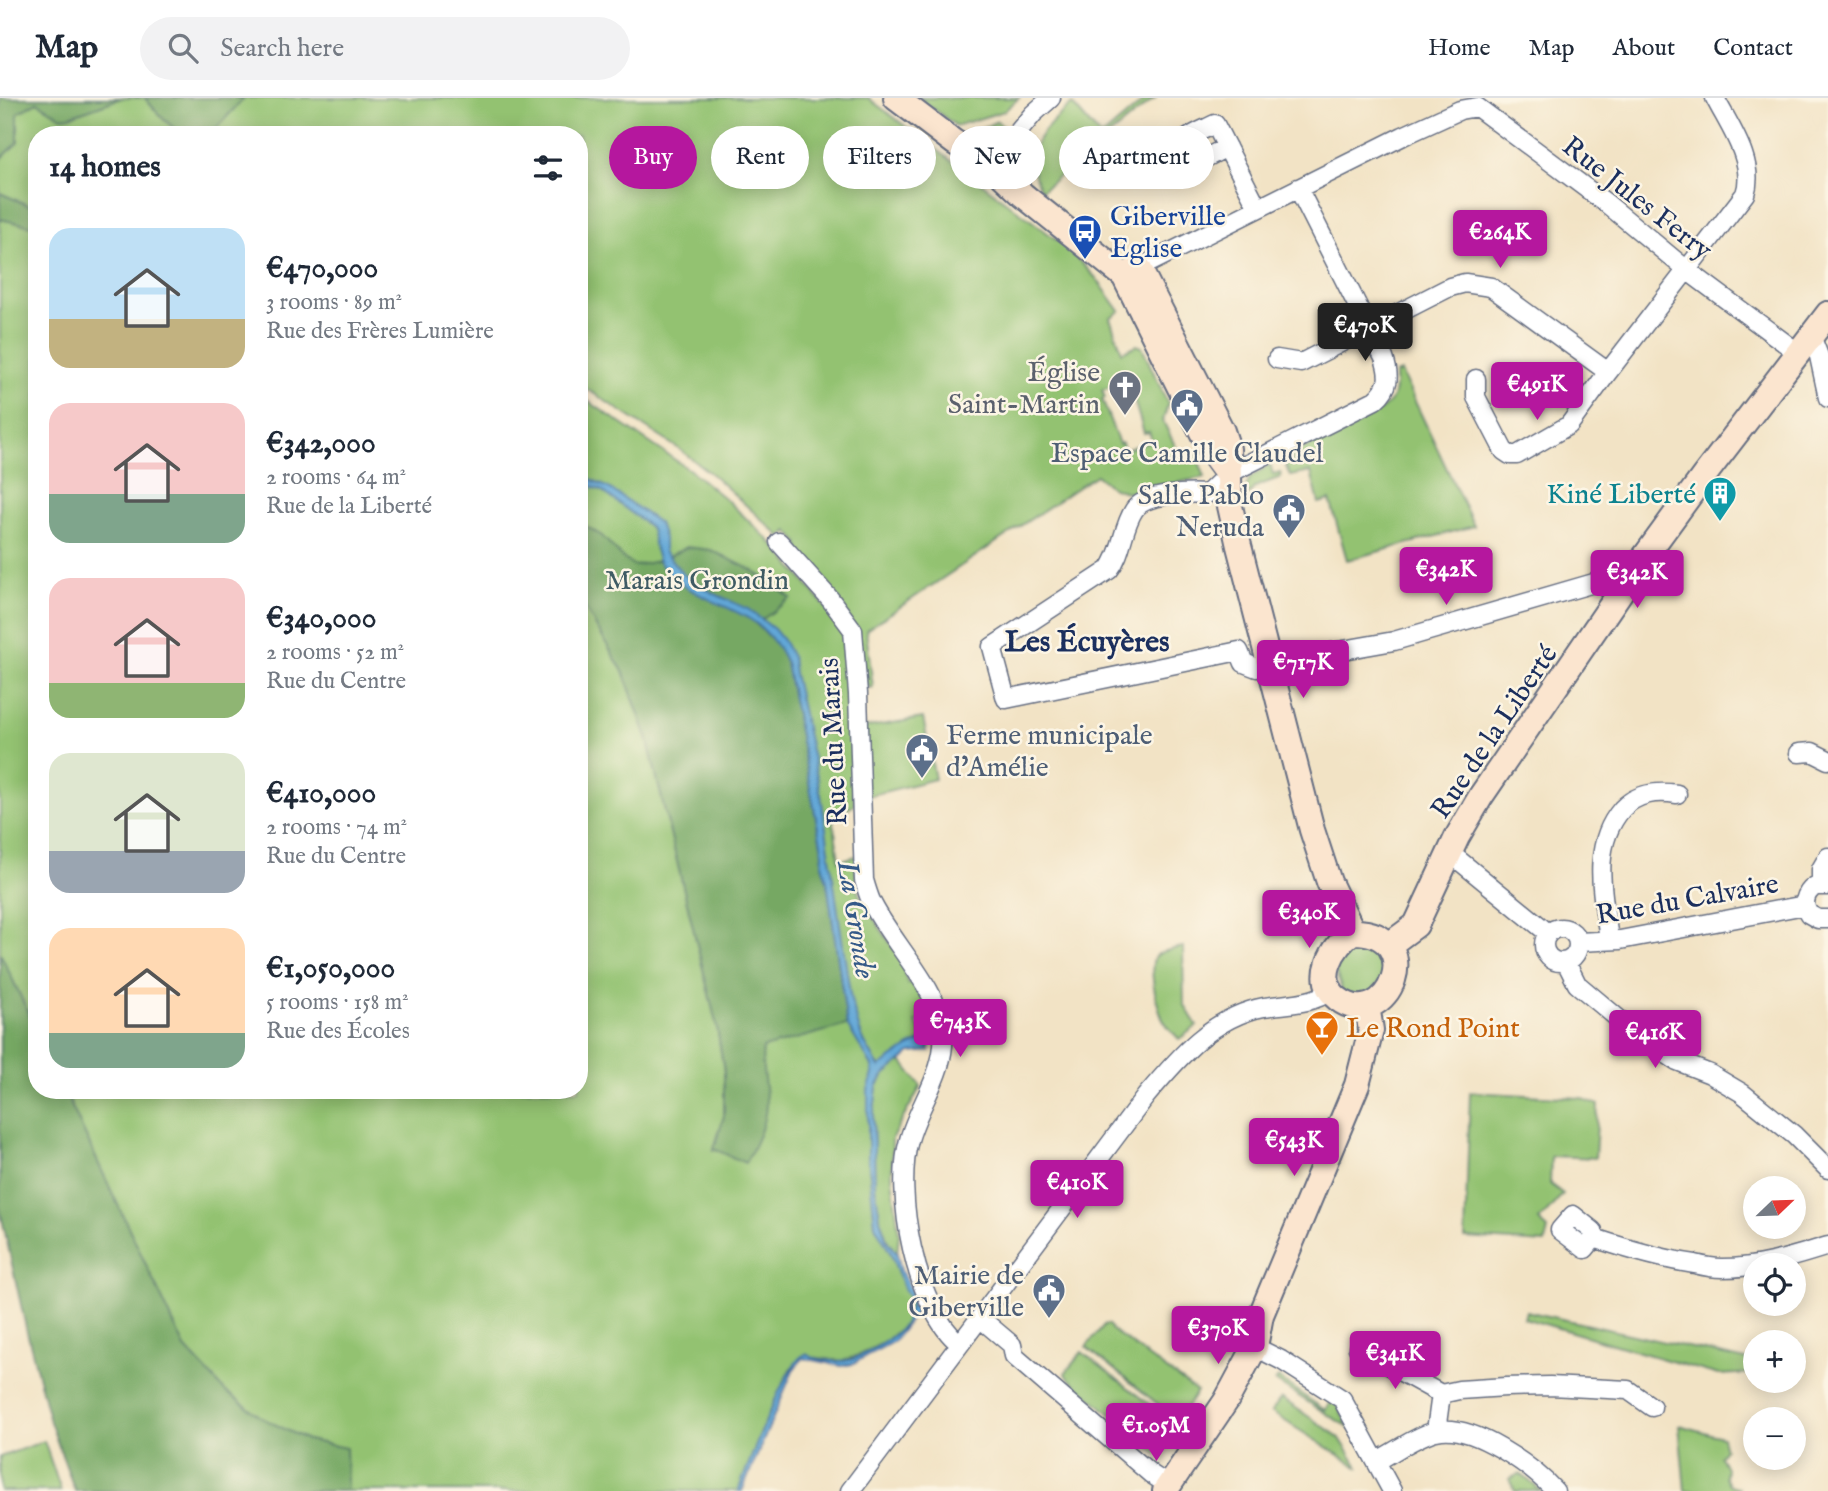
<!DOCTYPE html>
<html lang="en">
<head>
<meta charset="utf-8">
<style>
	:root { --surface:#fff; --page:#f2f2f3; --text:#1f2937; --muted:#747a83; --line:#e0e1e3; --accent:#b5179e }
	body { margin:0; font-family:"IM FELL English",serif; background:var(--page); color:var(--text); height:100vh; display:flex; flex-direction:column; font-size:26px; white-space:nowrap }
	* { box-sizing:border-box; margin:0 }
	p { font-size:23px; color:var(--muted) }
	.icon { flex:none; width:38px; height:38px; fill:none; stroke:currentColor; stroke-width:2; stroke-linecap:round; stroke-linejoin:round }
	.map { position:relative; flex:1; overflow:hidden }
	.side { position:absolute; left:28px; top:28px; width:560px; height:973px; display:flex; flex-direction:column; background:var(--surface); border-radius:28px; box-shadow:0 4px 18px #0003 }
	.side>* { flex:none }
	.hud { position:absolute; left:609px; top:28px; width:665px; height:63px; display:flex; gap:14px }
	.needle { width:46px; rotate:67deg }
	.controls { position:absolute; left:1743px; top:1078px; display:grid; gap:14px }
	.controls a { display:grid; place-items:center; width:63px; height:63px; border-radius:50%; background:var(--surface); box-shadow:0 4px 18px #0003; font-size:35px }
	.price { position:absolute; translate:-50% -60px; padding:0 16px; border-radius:7px; background:var(--accent); color:#fff; font-size:23px; line-height:46px; filter:drop-shadow(0 2px 4px #0008) }
	.price::after { content:''; position:absolute; left:50%; top:42px; width:21px; height:16px; margin-left:-10px; background:inherit; clip-path:polygon(0 0,100% 0,50% 100%) }
	.price.current { background:#222; color:#fff }
	ul { padding:0; list-style:none }
	li { display:flex; align-items:center; gap:21px; height:175px; padding:0 21px }
	li span { display:grid; place-items:center; flex:none; width:196px; height:140px; border-radius:21px; color:#555 }
	li>.icon { margin-inline-start:auto }
	span .icon { width:84px; height:84px; fill:#fffc; stroke-width:1 }
	li b { font-size:30px }
	h2 { display:flex; justify-content:space-between; align-items:center; height:84px; padding:0 21px; font-size:30px }
	.pill { padding:0 24px; border-radius:32px; background:var(--surface); box-shadow:0 4px 18px #0003; font-size:24px; line-height:63px }
	.pill.current { background:var(--accent); color:#fff }
	header { display:flex; align-items:center; gap:42px; box-sizing:border-box; height:98px; padding:0 35px; background:var(--surface); border-bottom:2px solid var(--line) }
	header strong { font-size:33px }
	nav { display:flex; gap:38px; margin-inline-start:auto; font-size:24px }
	.search { width:490px; height:63px; background:var(--page); display:flex; align-items:center; gap:18px; box-sizing:border-box; padding:0 24px; border-radius:38px; color:var(--muted); font-size:26px }
	.map>svg:first-child { display:block }
	.green { fill:#93c271; stroke:#577868; stroke-width:2; fill-rule:evenodd }
	.forest { fill:#76a863; stroke:#486c60; stroke-width:2 }
	.water { fill:#62a7d7; stroke:#3e6b9a; stroke-width:2 }
	.lines { fill:none; stroke-linecap:round; stroke-linejoin:round }
	.street-casing { stroke:#666e82; stroke-width:21 }
	.secondary-casing { stroke:#666e82; stroke-width:28 }
	.street { stroke:#fff; stroke-width:18 }
	.secondary { stroke:#fbe5cf; stroke-width:24 }
	.labels { text-anchor:middle; stroke-width:5; stroke-linejoin:round; paint-order:stroke }
	.street-label { font-size:28px; fill:#1b2f5e; stroke:#fcf5e5 }
	.transit-label { font-size:28px; fill:#164399; stroke:#fcf5e5; text-anchor:start }
	.worship-label { font-size:28px; fill:#5b616d; stroke:#fcf5e5; text-anchor:end }
	.service-label { font-size:28px; fill:#4e5e75; stroke:#fcf5e5; text-anchor:end }
	.culture-label { font-size:28px; fill:#0d838f; stroke:#fcf5e5; text-anchor:end }
	.park-label { font-size:28px; fill:#3f5b64; stroke:#fcf5e5 }
	.food-label { font-size:28px; fill:#c56008; stroke:#fcf5e5; text-anchor:start }
	.neighbourhood-label { font-size:30px; font-weight:bold; fill:#1b2f5e; stroke:#fcf5e5 }
	.water-label { font-size:30px; font-style:italic; fill:#345988; stroke:#fcf5e5 }
</style>
</head>
<body>
<header>
<strong>Map</strong>
<div class="search"><svg class="icon" aria-label="search" viewBox="0 0 24 24"><circle cx="10" cy="10" r="6"/><path d="M15 15l6 6"/></svg>Search here</div>
<nav><a>Home</a><a>Map</a><a>About</a><a>Contact</a></nav>
</header>
<div class="map">
<svg width="1828" height="1393" viewBox="0 0 1828 1393">
	<rect width="100%" height="100%" fill="#fcf5e5"/>
	<filter id="ink" filterUnits="userSpaceOnUse"><feTurbulence type="fractalNoise" baseFrequency=".0143" numOctaves="2"/><feDisplacementMap in="SourceGraphic" scale="14" xChannelSelector="R" yChannelSelector="G"/><feConvolveMatrix kernelMatrix="1 2 1 2 8 2 1 2 1" color-interpolation-filters="sRGB"/></filter>
	<filter id="wash" filterUnits="userSpaceOnUse"><feTurbulence type="fractalNoise" baseFrequency=".00686" numOctaves="4" result="noise"/><feDisplacementMap in="SourceGraphic" scale="28" xChannelSelector="R" yChannelSelector="G"/><feGaussianBlur stdDeviation="1.57" result="paint"/><feColorMatrix in="noise" values="0 0 0 0 0 0 0 0 0 0 0 0 0 0 0 0 0 1.4 0 .05"/><feComposite in="paint" operator="in"/></filter>
	<g filter="url(#wash)">
		<rect width="100%" height="100%" fill="#f2e3c5"/>
		<path class="green" d="M 121,0 L 145,0 L 160,18 L 182,37 L 37,37 L 37,111 L 0,95 L 0,62 L 18,44 L 18,15 L 37,4 L 62,19 L 70,18 Z
			M 244,0 L 868,0 L 1065,148 L 1096,180 L 1120,213 L 1110,220 L 1122,254 L 1137,247 L 1142,249 L 1168,306 L 1163,323 L 1181,360 L 1195,354 L 1205,379 L 1129,395 L 1111,389 L 1096,377 L 866,532 L 873,589 L 870,590 L 865,585 L 858,545 L 801,455 L 798,444 L 788,433 L 781,439 L 714,378 L 679,351 L 579,286 L 579,37 L 210,37 ZM 1113,288 L 1116,296 L 1131,292 L 1144,335 L 1149,334 L 1152,343 L 1124,352 L 1122,345 L 1119,346 L 1102,301 L 1105,300 L 1102,292 Z
			M 919,0 L 1019,0 L 1004,13 L 956,28 Z
			M 1147,0 L 1155,0 L 1041,93 C 1020,52 1042,32 1072,6 L 1101,39 Z
			M 997,23 L 1007,32 C 994,44 980,47 965,39 Z
			M 0,121 L 37,129 L 37,933 L 0,855 Z
			M 1401,274 L 1474,428 L 1347,462 L 1330,402 L 1319,405 L 1311,374 L 1290,378 L 1285,366 L 1294,363 L 1291,356 C 1313,345 1384,318 1393,299 C 1396,292 1395,284 1395,276 Z
			M 579,297 L 690,372 L 729,404 L 775,448 L 848,536 L 854,707 L 833,719 L 839,763 L 856,758 L 856,787 L 862,803 L 909,873 L 904,876 L 908,886 L 914,883 L 930,918 L 916,924 L 924,941 L 908,949 L 880,969 L 868,953 L 856,923 L 847,927 L 872,967 L 873,976 L 868,992 L 868,1058 L 875,1127 L 891,1156 L 903,1189 L 911,1202 L 905,1226 L 886,1243 L 862,1256 L 842,1263 L 811,1259 L 806,1256 L 790,1271 L 764,1327 L 738,1393 L 347,1393 L 346,1350 L 307,1342 L 264,1321 L 225,1293 L 185,1250 L 64,992 L 579,992 L 579,500 L 624,575 L 647,639 L 717,929 L 724,973 L 724,1018 L 714,1051 L 766,1007 L 761,966 L 763,950 L 579,431 Z
			M 1270,366 L 1273,376 L 1280,374 L 1281,379 L 1255,389 L 1245,401 L 1243,396 L 1250,380 Z
			M 923,620 L 935,681 L 864,699 L 862,630 Z
			M 1375,845 L 1388,874 L 1366,900 L 1343,895 L 1335,871 L 1346,848 Z
			M 1183,849 L 1184,906 L 1197,928 L 1179,941 C 1172,934 1166,928 1162,919 C 1157,907 1147,867 1156,858 C 1162,852 1175,851 1183,849 Z
			M 902,963 L 921,988 L 892,1040 L 892,1079 L 899,1136 L 897,1156 L 888,1143 L 880,1121 L 875,1089 L 873,1020 L 877,989 L 883,978 Z
			M 1470,994 L 1581,1000 L 1598,1007 L 1595,1060 L 1551,1058 L 1550,1086 L 1563,1096 L 1539,1123 L 1548,1131 L 1545,1145 L 1465,1140 Z
			M 1526,1213 L 1755,1264 L 1755,1275 L 1718,1277 L 1524,1220 Z
			M 1108,1226 L 1112,1232 L 1197,1294 L 1178,1322 L 1086,1249 L 1104,1227 Z
			M 1082,1254 L 1175,1326 L 1156,1355 L 1066,1278 L 1065,1275 Z
			M 1278,1280 L 1325,1312 L 1332,1302 L 1338,1307 L 1349,1330 L 1275,1283 Z
			M 1281,1300 L 1339,1339 L 1359,1370 L 1271,1314 Z
			M 1679,1327 L 1722,1339 L 1725,1351 L 1720,1358 L 1726,1370 L 1725,1380 L 1730,1387 L 1738,1389 L 1739,1393 L 1685,1393 Z
			M 44,1343 L 61,1393 L 0,1393 L 0,1359 Z
			M 1519,1376 L 1522,1377 L 1541,1393 L 1515,1393 L 1509,1381 Z"/>
		<path class="forest" d="M 0,0 L 121,0 L 70,18 L 62,19 L 37,4 L 18,15 L 18,44 L 0,62 Z
			M 145,0 L 244,0 L 210,37 L 182,37 L 160,18 Z
			M 0,95 L 37,111 L 37,129 L 0,121 Z
			M 579,424 L 602,438 L 624,461 L 635,468 L 661,462 L 687,449 L 711,452 L 754,473 L 791,500 L 763,521 L 755,525 L 777,546 L 786,565 L 823,756 L 822,766 L 827,783 L 847,927 L 763,950 C 760,970 767,988 766,1007 C 765,1026 755,1049 745,1065 L 714,1051 L 724,1018 L 724,973 L 717,929 L 647,639 L 624,575 L 579,500 Z
			M 0,855 L 37,933 L 37,992 L 64,992 L 185,1250 L 225,1293 L 264,1321 L 307,1342 L 346,1350 L 347,1393 L 75,1393 L 50,1324 L 26,1230 L 0,1112 Z"/>
		<path class="water" d="M 579,375 L 609,390 L 659,425 L 664,440 L 664,453 L 683,476 L 713,495 L 748,511 L 774,531 L 783,542 L 792,559 L 794,575 L 821,697 L 851,902 L 862,940 L 879,969 L 908,949 L 931,938 L 929,953 L 911,955 L 883,978 L 877,989 L 873,1020 L 875,1089 L 880,1121 L 887,1143 L 897,1156 L 901,1173 L 914,1197 L 915,1215 L 894,1243 L 852,1266 L 842,1268 L 803,1260 L 793,1272 L 742,1393 L 738,1393 C 748,1370 786,1260 806,1256 C 816,1262 832,1264 844,1263 C 860,1261 899,1238 905,1224 C 908,1218 910,1209 911,1202 L 903,1189 L 891,1156 L 875,1127 L 868,1058 L 868,992 L 873,976 L 872,968 L 847,927 L 827,783 L 822,766 L 823,756 L 786,565 C 778,547 765,530 748,520 C 719,503 681,495 660,465 C 653,454 655,440 650,429 L 601,392 L 579,384 Z"/>
	</g>
	<g filter="url(#ink)">
		<g class="lines">
			<defs>
				<path id="street" d="M 1227,49 L 1192,67 L 1186,66 L 1178,57 C 1181,38 1200,34 1215,26 L 1258,110
					M 991,67 L 1033,16 L 1051,0
					M 1298,90 L 1384,260 C 1390,278 1390,289 1375,302 L 1228,376 L 1207,396 C 1189,395 1145,395 1134,412 C 1122,430 1123,454 1109,472 L 992,549 L 1006,601 L 1239,553 L 1244,565 L 1257,570 L 1275,564 L 1394,543 L 1594,485 L 1630,480
					M 1139,170 L 1403,38 L 1460,12 L 1477,9 L 1606,105 L 1688,173 L 1797,254
					M 1811,238 L 1819,258 L 1828,300
					M 1277,261 L 1301,265 L 1450,189 L 1465,185 L 1491,189 L 1608,274 L 1745,96 C 1756,64 1729,28 1715,0
					M 1476,281 L 1476,299 L 1504,353 L 1510,357 L 1517,357 L 1569,327 L 1608,274
					M 779,444 L 830,501 L 853,532 L 858,596 L 864,782 C 866,789 868,796 871,803 C 888,840 939,891 943,932 C 947,973 919,1005 909,1042 C 894,1094 915,1211 960,1246
					M 1799,655 L 1812,654 L 1828,662
					M 1450,755 L 1548,835
					M 1821,787 L 1821,771 L 1828,759
					M 1828,788 L 1815,788 C 1805,795 1802,806 1809,816 L 1818,821 L 1828,821
					M1544 847a17 17 0 1 1 34 0a17 17 0 1 1-34 0Z
					M 1609,841 C 1603,797 1590,748 1622,711 C 1637,695 1656,693 1677,696
					M 1578,844 L 1620,842 L 1805,807
					M 1566,864 L 1577,886 L 1639,938 L 1677,963 L 1710,976 L 1742,995 L 1794,1037 L 1828,1071
					M 1594,1140 L 1585,1151 L 1560,1132 L 1573,1117 L 1593,1133 L 1594,1140 C 1627,1151 1660,1161 1695,1166 C 1703,1168 1713,1170 1722,1170 C 1759,1170 1793,1159 1828,1148
					M 980,1220 L 1012,1247 L 1014,1258 L 1151,1376 L 1168,1387
					M 1255,1249 L 1281,1262 L 1342,1301 L 1392,1393
					M 1358,1250 L 1441,1296 L 1436,1333
					M 1441,1296 L 1459,1292 L 1506,1289 L 1550,1288 L 1628,1292 L 1652,1309
					M 1377,1363 C 1394,1354 1418,1337 1436,1333 C 1472,1324 1532,1368 1555,1393
					M 850,1393 L 1146,998 C 1178,960 1212,919 1264,909 C 1288,905 1309,907 1331,893"/>
				<path id="secondary" d="M 896,0 L 954,44 L 991,67 L 1023,97 L 1124,178 L 1213,356 L 1227,375
					M 1124,178 L 1139,170 L 1222,333 L 1228,351 L 1230,408 L 1239,448 L 1312,732 L 1329,784 L 1353,834
					M 1353,834 C 1430,833 1388,939 1338,901 C 1313,882 1333,847 1353,834 Z
					M 1389,847 L 1416,827 L 1457,739 L 1481,698 L 1643,461 L 1703,379 L 1828,216
					M 1165,1393 L 1226,1303 L 1255,1249 L 1261,1217 L 1357,987 L 1371,932 L 1367,908"/>
			</defs>
			<use href="#street" class="street-casing"/>
			<use href="#secondary" class="secondary-casing"/>
			<use href="#street" class="street"/>
			<use href="#secondary" class="secondary"/>
		</g>
	</g>
	<defs>
		<symbol id="bus-pin" viewBox="-11 -11 22 30"><path d="M0 17L-7.5 6A9.5 9.5 0 1 1 7.5 6Z" fill="#1a4fb4" stroke="#fcf5e5"/><path d="M-5-6H5V4H4V6H2V4H-2V6H-4V4H-5ZM-3.5-4V0h7V-4ZM-3.5 1.2v1.5H-2V1.2ZM2 1.2v1.5H3.5V1.2Z" fill="#fff"/></symbol>
		<symbol id="church-pin" viewBox="-11 -11 22 30"><path d="M0 17L-7.5 6A9.5 9.5 0 1 1 7.5 6Z" fill="#6b7280" stroke="#fcf5e5"/><path d="M-1.2-6h2.4v3.5h3.3v2.4h-3.3V6h-2.4V-.1h-3.3v-2.4h3.3Z" fill="#fff"/></symbol>
		<symbol id="civic-pin" viewBox="-11 -11 22 30"><path d="M0 17L-7.5 6A9.5 9.5 0 1 1 7.5 6Z" fill="#5c6f8a" stroke="#fcf5e5"/><path d="M-.6-6.5H3V-4.5H.6V-3L4-1V1h2V6H-6V1h2V-1L-.6-3ZM-1.2 2.5V6h2.4V2.5Z" fill="#fff"/></symbol>
		<symbol id="building-pin" viewBox="-11 -11 22 30"><path d="M0 17L-7.5 6A9.5 9.5 0 1 1 7.5 6Z" fill="#0f9aa8" stroke="#fcf5e5"/><path d="M-4-6H4V6H1V3H-1V6H-4ZM-2.5-4.3h1.7v1.8h-1.7ZM.8-4.3h1.7v1.8H.8ZM-2.5-1h1.7V.8h-1.7ZM.8-1h1.7V.8H.8Z" fill="#fff"/></symbol>
		<symbol id="bar-pin" viewBox="-11 -11 22 30"><path d="M0 17L-7.5 6A9.5 9.5 0 1 1 7.5 6Z" fill="#e8710a" stroke="#fcf5e5"/><path d="M-6-5H6L.8 .8V4.5H3.5V6h-7V4.5H-.8V.8Z" fill="#fff"/></symbol>
	</defs>
	<g fill-rule="evenodd">
		<use href="#bus-pin" x="1066" y="114" width="38" height="52"/>
		<use href="#church-pin" x="1106" y="270" width="38" height="52"/>
		<use href="#civic-pin" x="1168" y="288" width="38" height="52"/>
		<use href="#building-pin" x="1701" y="376" width="38" height="52"/>
		<use href="#civic-pin" x="1270" y="393" width="38" height="52"/>
		<use href="#civic-pin" x="903" y="633" width="38" height="52"/>
		<use href="#bar-pin" x="1303" y="910" width="38" height="52"/>
		<use href="#civic-pin" x="1030" y="1173" width="38" height="52"/>
	</g>
	<g class="labels">
		<g class="street-label">
			<text transform="translate(1638 99) rotate(38)" y="10">Rue Jules Ferry</text>
			<text transform="translate(1493 633) rotate(-56)" y="10">Rue de la Liberté</text>
			<text transform="translate(832 644) rotate(-93)" y="10">Rue du Marais</text>
			<text transform="translate(1687 800) rotate(-10)" y="10">Rue du Calvaire</text>
		</g>
		<g class="transit-label">
			<text x="1110" y="127">Giberville<tspan x="1110" dy="32">Eglise</tspan></text>
		</g>
		<g class="worship-label">
			<text x="1100" y="283">Église<tspan x="1100" dy="32">Saint-Martin</tspan></text>
		</g>
		<g class="service-label">
			<text x="1187" y="364" text-anchor="middle">Espace Camille Claudel</text>
			<text x="1264" y="406">Salle Pablo<tspan x="1264" dy="32">Neruda</tspan></text>
			<text x="946" y="646" text-anchor="start">Ferme municipale<tspan x="946" dy="32">d'Amélie</tspan></text>
			<text x="1024" y="1186">Mairie de<tspan x="1024" dy="32">Giberville</tspan></text>
		</g>
		<g class="culture-label">
			<text x="1696" y="405">Kiné Liberté</text>
		</g>
		<g class="park-label">
			<text x="697" y="491">Marais Grondin</text>
		</g>
		<g class="food-label">
			<text x="1346" y="939">Le Rond Point</text>
		</g>
		<g class="neighbourhood-label">
			<text x="1087" y="553">Les Écuyères</text>
		</g>
		<g class="water-label">
			<text transform="translate(857 821) rotate(81)" y="10">La Gronde</text>
		</g>
	</g>
</svg>
<div class="controls">
<a><svg class="needle" viewBox="-14 -14 28 28"><path d="M0-13l5 13h-10z" fill="#e53935"/><path d="M0 13l5-13h-10z" fill="#747a83"/></svg></a>
<a><svg class="icon" aria-label="locate" viewBox="0 0 24 24"><circle cx="12" cy="12" r="6"/><path d="M12 2v4M12 18v4M2 12h4M18 12h4"/></svg></a>
<a>+</a>
<a>−</a>
</div>
<b class="price" style="left:1500px;top:172px">€264K</b>
<b class="price current" style="left:1365px;top:265px">€470K</b>
<b class="price" style="left:1537px;top:324px">€491K</b>
<b class="price" style="left:1446px;top:509px">€342K</b>
<b class="price" style="left:1637px;top:512px">€342K</b>
<b class="price" style="left:1303px;top:602px">€717K</b>
<b class="price" style="left:1309px;top:852px">€340K</b>
<b class="price" style="left:960px;top:961px">€743K</b>
<b class="price" style="left:1655px;top:972px">€416K</b>
<b class="price" style="left:1294px;top:1080px">€543K</b>
<b class="price" style="left:1077px;top:1122px">€410K</b>
<b class="price" style="left:1218px;top:1268px">€370K</b>
<b class="price" style="left:1395px;top:1293px">€341K</b>
<b class="price" style="left:1156px;top:1365px">€1.05M</b>
<div class="hud">
<a class="pill current">Buy</a>
<a class="pill">Rent</a>
<a class="pill">Filters</a>
<a class="pill">New</a>
<a class="pill">Apartment</a>
</div>
<section class="side">
<h2>14 homes<svg class="icon" aria-label="filters" viewBox="0 0 24 24"><path d="M4 7h16M4 17h16"/><circle cx="9" cy="7" r="2"/><circle cx="15" cy="17" r="2"/></svg></h2>
<ul>
<li><span style="background:linear-gradient(#bfe0f5 65%,#c2b280 0)"><svg class="icon" aria-label="home" viewBox="0 0 24 24"><path d="M3 11l9-7 9 7M6 9v11h12V9"/></svg></span><div><b>€470,000</b><p>3 rooms · 89 m²</p><p>Rue des Frères Lumière</p></div></li>
<li><span style="background:linear-gradient(#f6c9c9 65%,#7fa58c 0)"><svg class="icon" aria-label="home" viewBox="0 0 24 24"><path d="M3 11l9-7 9 7M6 9v11h12V9"/></svg></span><div><b>€342,000</b><p>2 rooms · 64 m²</p><p>Rue de la Liberté</p></div></li>
<li><span style="background:linear-gradient(#f6c9c9 75%,#8fb573 0)"><svg class="icon" aria-label="home" viewBox="0 0 24 24"><path d="M3 11l9-7 9 7M6 9v11h12V9"/></svg></span><div><b>€340,000</b><p>2 rooms · 52 m²</p><p>Rue du Centre</p></div></li>
<li><span style="background:linear-gradient(#dfe7d0 70%,#9aa5b1 0)"><svg class="icon" aria-label="home" viewBox="0 0 24 24"><path d="M3 11l9-7 9 7M6 9v11h12V9"/></svg></span><div><b>€410,000</b><p>2 rooms · 74 m²</p><p>Rue du Centre</p></div></li>
<li><span style="background:linear-gradient(#ffd9b3 75%,#7fa58c 0)"><svg class="icon" aria-label="home" viewBox="0 0 24 24"><path d="M3 11l9-7 9 7M6 9v11h12V9"/></svg></span><div><b>€1,050,000</b><p>5 rooms · 158 m²</p><p>Rue des Écoles</p></div></li>
</ul>
</section>
</div>
</body>
</html>
